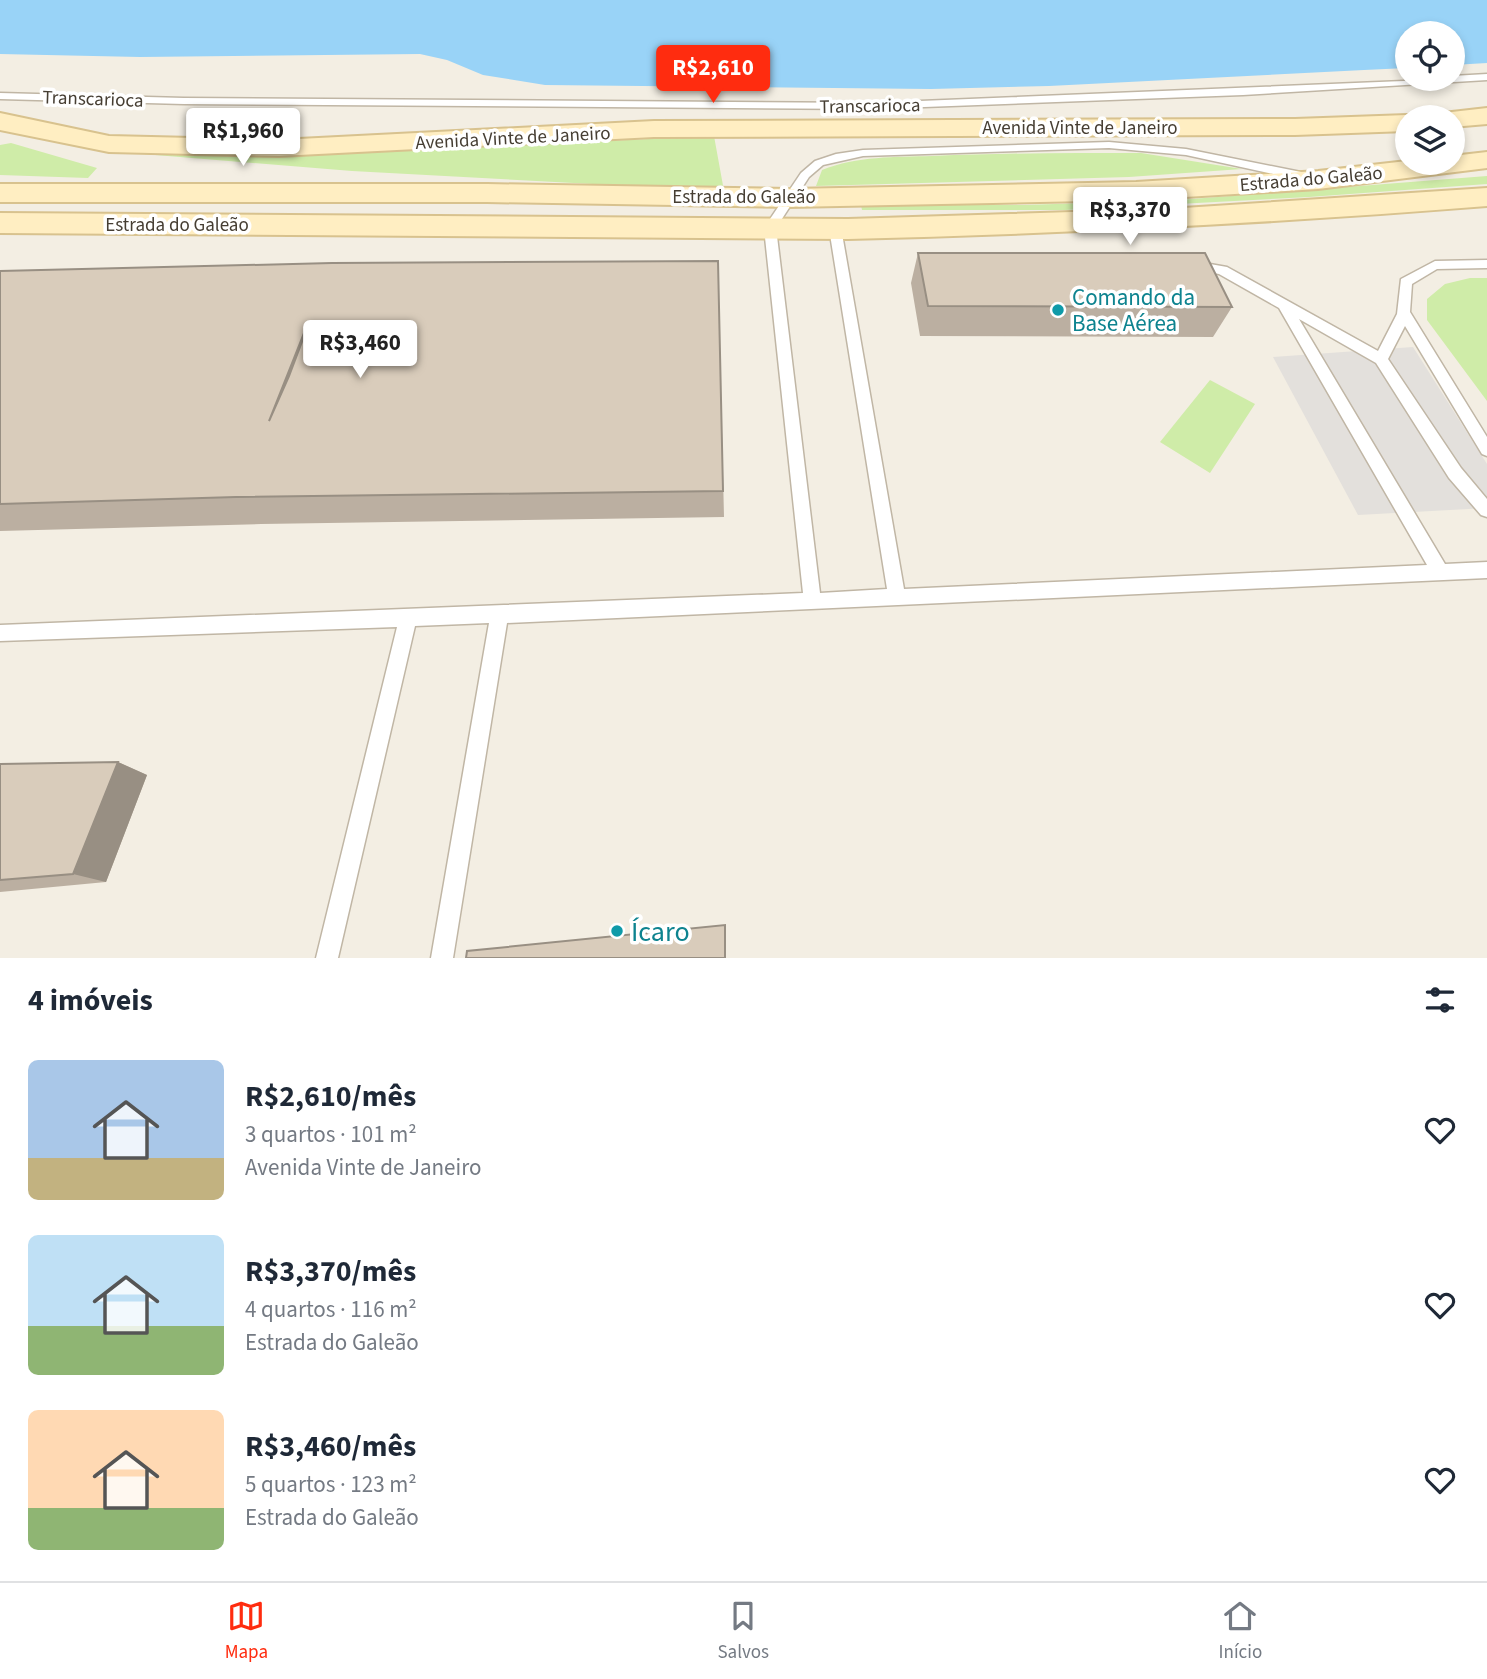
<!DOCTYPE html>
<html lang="pt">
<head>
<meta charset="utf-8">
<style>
	:root { --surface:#fff; --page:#f6f6f7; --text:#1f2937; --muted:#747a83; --line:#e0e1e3; --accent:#ff2c0f }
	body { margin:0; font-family:"Source Sans 3",sans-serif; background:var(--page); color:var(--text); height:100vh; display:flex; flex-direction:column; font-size:26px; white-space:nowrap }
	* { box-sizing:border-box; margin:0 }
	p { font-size:23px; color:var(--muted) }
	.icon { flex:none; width:38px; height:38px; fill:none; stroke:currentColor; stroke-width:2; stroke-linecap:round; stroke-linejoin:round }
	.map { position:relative; height:958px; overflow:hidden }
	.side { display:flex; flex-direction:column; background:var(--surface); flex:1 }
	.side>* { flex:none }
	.controls { position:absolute; left:1395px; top:21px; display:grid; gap:14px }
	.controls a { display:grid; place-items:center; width:70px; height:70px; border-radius:50%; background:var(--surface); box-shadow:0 4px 10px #0003; font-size:35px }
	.price { position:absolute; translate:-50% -60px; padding:0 16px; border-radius:7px; background:#fff; color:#222; font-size:23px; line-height:46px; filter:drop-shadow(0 2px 4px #0008) }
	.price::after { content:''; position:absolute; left:50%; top:42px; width:21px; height:16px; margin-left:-10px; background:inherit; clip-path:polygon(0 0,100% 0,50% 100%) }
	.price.selected { background:var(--accent); color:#fff }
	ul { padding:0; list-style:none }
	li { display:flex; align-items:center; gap:21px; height:175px; padding:0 28px }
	li span { display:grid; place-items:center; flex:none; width:196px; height:140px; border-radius:10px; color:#555 }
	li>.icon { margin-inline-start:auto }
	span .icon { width:84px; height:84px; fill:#fffc; stroke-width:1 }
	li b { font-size:30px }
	h2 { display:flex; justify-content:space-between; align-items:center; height:84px; padding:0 28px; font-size:30px }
	.menu { display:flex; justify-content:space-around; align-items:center; height:98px; border-top:2px solid var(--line); background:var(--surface); font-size:19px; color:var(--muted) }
	.menu a { display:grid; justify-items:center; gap:4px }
	.menu .selected { color:var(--accent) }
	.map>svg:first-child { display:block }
	.green { fill:#cfeca8 }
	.parking { fill:#e3e0dc }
	.water { fill:#99d3f7 }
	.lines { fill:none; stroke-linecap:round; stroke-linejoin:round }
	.lane-casing { stroke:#c0b6a5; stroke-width:3 }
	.secondary-casing { stroke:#d8c28e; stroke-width:4 }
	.lane { fill:#fff; fill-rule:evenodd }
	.secondary { fill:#ffeec2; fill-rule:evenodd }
	.wall { fill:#bbafa1 }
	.shaded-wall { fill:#988f83 }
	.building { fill:#d9ccbb; stroke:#988f83; stroke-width:2; fill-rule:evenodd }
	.culture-dot { fill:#0f9aa8; stroke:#fff; stroke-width:2.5 }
	.labels { text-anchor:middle; stroke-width:7; stroke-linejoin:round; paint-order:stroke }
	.far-street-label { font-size:19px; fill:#463e33; stroke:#fff }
	.culture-label { font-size:23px; fill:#0d838f; stroke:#fff; text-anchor:start }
	.near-culture-label { font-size:28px; fill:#0d838f; stroke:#fff; text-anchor:start }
</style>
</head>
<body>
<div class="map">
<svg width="1487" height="958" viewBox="0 0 1487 958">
	<rect width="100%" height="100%" fill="#f3eee3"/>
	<path class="green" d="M 714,136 L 724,191 L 352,171 L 143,154 L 341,153 Z
		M 11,143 L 97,168 L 88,178 L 0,175 L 0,145 Z
		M 1141,153 L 1242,169 L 1129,177 L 816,186 L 822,170 C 857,156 895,157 932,156 C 1002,153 1071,153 1141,153 Z
		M 1487,176 L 1487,184 L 1309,197 L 1065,210 L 862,210 L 861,205 L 1024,205 L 1179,200 Z
		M 1470,278 L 1487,278 L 1487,401 L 1427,320 L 1427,299 L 1445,284 Z
		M 1210,380 L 1255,404 L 1210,473 L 1160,442 Z"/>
	<path class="parking" d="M 1413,347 L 1487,464 L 1487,508 L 1358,515 L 1273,357 Z"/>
	<path class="water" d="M 0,0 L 1487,0 L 1487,63 L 1453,65 L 1452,33 L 1407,33 L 1407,68 L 1364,70 L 1049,86 L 931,89 L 545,85 L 483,75 L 447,60 L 420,54 L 140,57 L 0,54 Z"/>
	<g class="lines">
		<defs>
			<path id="lane" d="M 1487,74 L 1487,80 L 1243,95 L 871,109 L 184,104 L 0,99 L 0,93 L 184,98 L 871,103 L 1452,79 L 1452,76 Z
				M 1109,142 L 1186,149 L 1306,173 L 1312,177 L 1306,181 L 1186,155 L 1109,148 L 863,156 L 823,165 L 809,177 L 776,228 L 820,593 L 887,589 L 829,228 L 835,224 L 841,228 L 904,589 L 1427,565 L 1279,308 L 1219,274 L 1188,268 L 1187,265 L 1193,261 L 1227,267 L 1378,351 L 1397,314 L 1401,279 L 1435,261 L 1487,260 L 1487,268 L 1437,269 L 1412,284 L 1410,312 L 1487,437 L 1487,456 L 1482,454 L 1405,326 L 1388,359 L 1461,468 L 1487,499 L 1487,517 L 1481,515 L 1449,478 L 1376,363 L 1299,319 L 1445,564 L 1487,562 L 1487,578 L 507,623 L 453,958 L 431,958 L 489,623 L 415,626 L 338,958 L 316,958 L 397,627 L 0,641 L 0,625 L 803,593 L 764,228 L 801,173 L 815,161 L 836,154 L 863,150 Z"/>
			<path id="secondary" d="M 1487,108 L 1487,124 L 1452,127 L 1452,117 L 1440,117 L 1443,113 Z
				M 0,113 L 109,136 L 279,140 L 654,121 L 1295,119 L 1407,115 L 1416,117 L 1407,117 L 1407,131 L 1295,135 L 654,137 L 279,156 L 109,152 L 0,130 Z
				M 1487,152 L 1487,168 L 1318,189 L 1136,200 L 789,207 L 487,202 L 0,202 L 0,184 L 487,184 L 789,189 L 1136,182 L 1318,171 L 1407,161 L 1452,163 L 1452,156 Z
				M 1487,188 L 1487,206 C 1274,223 1061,234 848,239 L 0,233 L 0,213 L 848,219 L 1168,209 Z"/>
		</defs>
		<use href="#lane" class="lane-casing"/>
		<use href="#secondary" class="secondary-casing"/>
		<use href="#lane" class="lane"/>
		<use href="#secondary" class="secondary"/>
	</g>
	<path class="wall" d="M 918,253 L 1232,307 L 1213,337 L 920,336 L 911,283 Z
		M 718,261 L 724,517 L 261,524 L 0,531 L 0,271 Z
		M 118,762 L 147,775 L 106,882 L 0,892 L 0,764 Z"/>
	<path class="shaded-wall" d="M 308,323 L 326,352 L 269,421 Z
		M 118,762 L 147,775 L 106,882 L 73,874 Z
		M 725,925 L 726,933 L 726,958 L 725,958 Z"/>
	<path class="building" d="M 918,253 L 1205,253 L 1232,307 L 928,306 Z
		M 718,261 L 723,491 L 236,497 L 0,504 L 0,271 L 332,263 ZM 308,323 L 309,323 L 289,376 L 269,421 Z
		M 118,762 L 73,874 L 0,880 L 0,764 Z
		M 725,925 L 725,958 L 466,958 L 467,951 Z"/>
	<g class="culture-dot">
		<circle cx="1058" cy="310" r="7"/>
		<circle cx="617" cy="931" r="7"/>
	</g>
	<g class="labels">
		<g class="far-street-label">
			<text transform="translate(93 98) rotate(2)" y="7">Transcarioca</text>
			<text transform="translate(870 105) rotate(-1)" y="7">Transcarioca</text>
			<text x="1080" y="134">Avenida Vinte de Janeiro</text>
			<text transform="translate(513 137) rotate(-3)" y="7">Avenida Vinte de Janeiro</text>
			<text transform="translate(1311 178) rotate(-5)" y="7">Estrada do Galeão</text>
			<text x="744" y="203">Estrada do Galeão</text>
			<text x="177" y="231">Estrada do Galeão</text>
		</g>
		<g class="culture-label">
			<text x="1072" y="305">Comando da<tspan x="1072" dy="26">Base Aérea</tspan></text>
		</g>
		<g class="near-culture-label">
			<text x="631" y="941">Ícaro</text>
		</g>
	</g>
</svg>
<div class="controls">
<a><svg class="icon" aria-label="locate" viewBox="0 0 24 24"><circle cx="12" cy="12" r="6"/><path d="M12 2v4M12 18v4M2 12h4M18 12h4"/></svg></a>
<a><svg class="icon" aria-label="layers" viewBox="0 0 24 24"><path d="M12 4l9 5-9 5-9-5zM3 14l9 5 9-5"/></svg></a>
</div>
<b class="price selected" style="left:713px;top:105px">R$2,610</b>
<b class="price" style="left:243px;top:168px">R$1,960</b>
<b class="price" style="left:1130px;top:247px">R$3,370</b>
<b class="price" style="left:360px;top:380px">R$3,460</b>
</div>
<section class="side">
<h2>4 imóveis<svg class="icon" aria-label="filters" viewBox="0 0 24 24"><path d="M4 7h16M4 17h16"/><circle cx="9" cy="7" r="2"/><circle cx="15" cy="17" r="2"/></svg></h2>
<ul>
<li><span style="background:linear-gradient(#a9c7e8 70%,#c2b280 0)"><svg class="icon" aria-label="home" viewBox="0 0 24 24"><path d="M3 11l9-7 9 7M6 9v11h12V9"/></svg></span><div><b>R$2,610/mês</b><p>3 quartos · 101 m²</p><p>Avenida Vinte de Janeiro</p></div><svg class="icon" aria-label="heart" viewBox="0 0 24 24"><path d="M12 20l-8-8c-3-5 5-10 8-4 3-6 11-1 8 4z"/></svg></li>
<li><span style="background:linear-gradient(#bfe0f5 65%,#8fb573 0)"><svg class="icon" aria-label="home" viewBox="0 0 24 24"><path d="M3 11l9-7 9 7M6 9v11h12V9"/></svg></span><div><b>R$3,370/mês</b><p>4 quartos · 116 m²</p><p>Estrada do Galeão</p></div><svg class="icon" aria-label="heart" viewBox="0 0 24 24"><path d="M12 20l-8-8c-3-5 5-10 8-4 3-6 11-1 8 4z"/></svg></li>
<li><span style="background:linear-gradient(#ffd9b3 70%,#8fb573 0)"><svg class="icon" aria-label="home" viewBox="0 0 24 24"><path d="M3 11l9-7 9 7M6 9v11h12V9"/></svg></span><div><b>R$3,460/mês</b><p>5 quartos · 123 m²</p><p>Estrada do Galeão</p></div><svg class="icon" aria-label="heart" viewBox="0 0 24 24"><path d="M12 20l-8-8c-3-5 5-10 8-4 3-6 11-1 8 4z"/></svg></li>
</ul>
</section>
<nav class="menu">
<a class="selected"><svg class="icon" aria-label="map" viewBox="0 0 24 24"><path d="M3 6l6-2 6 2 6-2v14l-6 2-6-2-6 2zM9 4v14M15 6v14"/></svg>Mapa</a>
<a><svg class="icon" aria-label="saved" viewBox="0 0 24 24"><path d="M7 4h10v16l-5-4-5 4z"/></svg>Salvos</a>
<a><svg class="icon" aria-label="home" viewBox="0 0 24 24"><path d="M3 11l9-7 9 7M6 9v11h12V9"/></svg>Início</a>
</nav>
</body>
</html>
